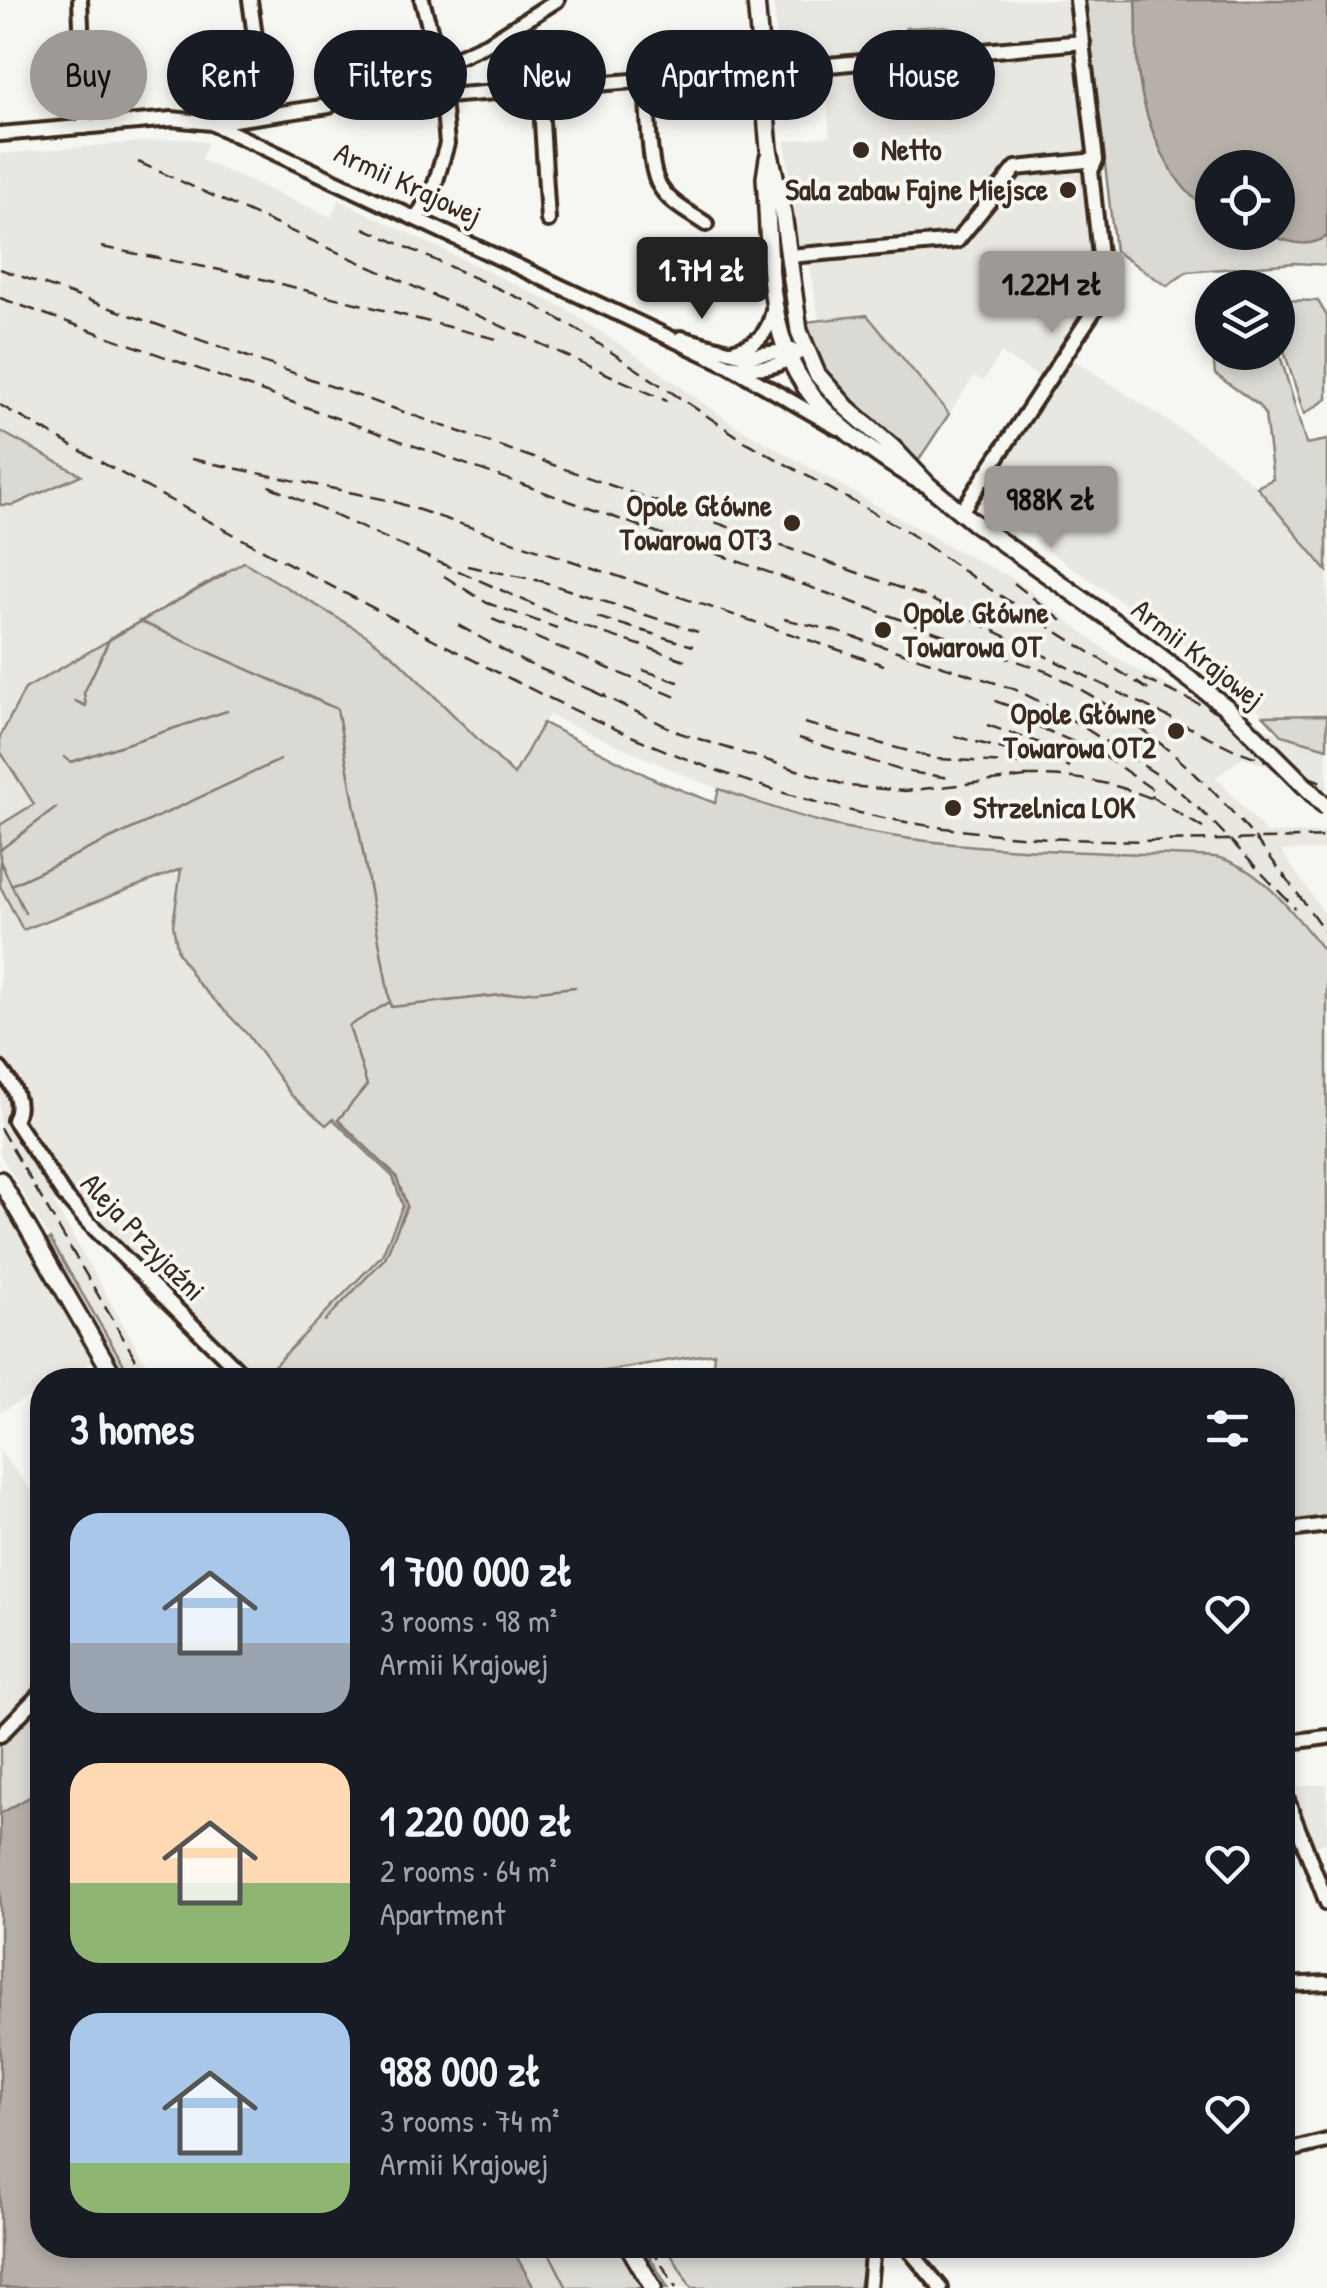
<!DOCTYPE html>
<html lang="en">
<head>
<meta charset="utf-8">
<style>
	:root { --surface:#171b24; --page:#242831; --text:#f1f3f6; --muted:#9ea1a6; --accent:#9f9995 }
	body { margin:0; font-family:"Patrick Hand",sans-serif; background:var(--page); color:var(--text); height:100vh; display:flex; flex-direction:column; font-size:38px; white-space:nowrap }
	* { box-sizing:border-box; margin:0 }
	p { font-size:32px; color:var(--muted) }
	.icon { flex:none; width:55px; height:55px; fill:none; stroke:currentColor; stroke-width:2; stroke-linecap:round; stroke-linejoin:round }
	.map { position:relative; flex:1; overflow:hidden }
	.side { position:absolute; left:30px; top:1368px; width:1265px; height:890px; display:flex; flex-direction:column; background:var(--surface); border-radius:40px; box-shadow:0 5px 15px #0003 }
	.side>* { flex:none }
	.banner { position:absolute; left:30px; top:30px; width:1268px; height:90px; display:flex; gap:20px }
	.controls { position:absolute; left:1195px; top:150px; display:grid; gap:20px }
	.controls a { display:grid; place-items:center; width:100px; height:100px; border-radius:50%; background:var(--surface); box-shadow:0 5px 15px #0003; font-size:50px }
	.price { position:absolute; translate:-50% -85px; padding:0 22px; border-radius:10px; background:var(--accent); color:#111; font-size:32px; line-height:65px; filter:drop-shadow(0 2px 5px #0008) }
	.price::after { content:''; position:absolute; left:50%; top:60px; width:30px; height:22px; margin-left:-15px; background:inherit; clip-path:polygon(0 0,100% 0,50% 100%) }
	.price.selected { background:#222; color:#fff }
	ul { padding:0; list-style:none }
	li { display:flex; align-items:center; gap:30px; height:250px; padding:0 40px }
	li span { display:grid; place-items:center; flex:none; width:280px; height:200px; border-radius:30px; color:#555 }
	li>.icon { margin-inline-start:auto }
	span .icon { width:120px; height:120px; fill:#fffc; stroke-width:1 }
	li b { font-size:42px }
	h2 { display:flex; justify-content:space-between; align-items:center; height:120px; padding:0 40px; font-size:42px }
	.pill { padding:0 35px; border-radius:45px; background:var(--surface); box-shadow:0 5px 15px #0003; font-size:35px; line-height:90px }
	.pill.selected { background:var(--accent); color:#111 }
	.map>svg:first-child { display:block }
	.built { fill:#e8e7e2; fill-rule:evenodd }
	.green { fill:#dad9d3; stroke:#8a8278; stroke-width:2.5; fill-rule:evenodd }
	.water { fill:#b6b0a9; stroke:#857a71; stroke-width:2.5 }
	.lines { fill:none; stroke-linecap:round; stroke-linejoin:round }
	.stream { stroke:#857a71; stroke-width:2.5 }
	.minor-casing { stroke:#3b2a1e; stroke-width:20 }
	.major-casing { stroke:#3b2a1e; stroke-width:22 }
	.minor { stroke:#f6f6f2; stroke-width:12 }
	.major { stroke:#f6f6f2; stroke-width:15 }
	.rail { stroke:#3b2a1e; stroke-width:2.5; stroke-dasharray:15 8; stroke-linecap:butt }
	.major-bridge-casing { stroke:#3b2a1e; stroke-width:22; stroke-linecap:butt }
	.major-bridge { stroke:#f6f6f2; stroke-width:15 }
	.poi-dot { fill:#3b2a1e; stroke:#f6f6f2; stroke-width:4 }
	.labels { text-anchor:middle; stroke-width:8; stroke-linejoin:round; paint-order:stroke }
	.poi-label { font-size:30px; font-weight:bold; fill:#3b2a1e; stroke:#f6f6f2; text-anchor:start }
	.street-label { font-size:30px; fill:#3b2a1e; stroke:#f6f6f2 }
</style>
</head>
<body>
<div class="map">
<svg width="1327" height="2288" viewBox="0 0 1327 2288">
	<rect width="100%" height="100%" fill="#f6f6f2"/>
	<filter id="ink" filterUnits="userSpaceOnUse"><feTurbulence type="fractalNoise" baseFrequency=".01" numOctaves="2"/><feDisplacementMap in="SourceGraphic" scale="20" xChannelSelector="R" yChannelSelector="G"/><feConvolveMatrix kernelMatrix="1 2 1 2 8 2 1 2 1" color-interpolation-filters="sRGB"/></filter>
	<g filter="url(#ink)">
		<path class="built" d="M 773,0 L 1077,0 L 1103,290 L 1042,379 L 1001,353 L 983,381 L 974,376 L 949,414 L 867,315 L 820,319 L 818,316 L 810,267 L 799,247 L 785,141 L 830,136 L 824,66 L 799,68 L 779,62 ZM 945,26 L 956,31 L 965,31 L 967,40 L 977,51 L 879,59 L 888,49 L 890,37 Z
			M 187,138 L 207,143 L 201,160 L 331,217 L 339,200 L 564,308 L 639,357 L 731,423 L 950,547 L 1016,580 L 1112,655 L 1137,670 L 1214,709 L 1282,735 L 1327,748 L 1327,789 L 1243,757 L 1216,777 L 1266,833 L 1327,833 L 1327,849 L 1281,851 L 1327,917 L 1327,954 L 1275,896 L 1235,860 L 1170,854 L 1023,850 L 918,839 L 820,822 L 705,784 L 549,715 L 514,775 L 396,658 L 366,635 L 244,563 L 25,689 L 0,737 L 0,505 L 15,505 L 80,475 L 0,431 L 0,154 Z
			M 1073,359 L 1218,454 L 1257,487 L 1327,571 L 1327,715 L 1264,716 L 1216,667 L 975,500 Z
			M 0,751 L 34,804 L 0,825 Z
			M 181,868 L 173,925 L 178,952 L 186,967 L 248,1035 L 267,1065 L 326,1125 L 332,1118 L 393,1177 L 403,1206 L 382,1255 L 260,1380 L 208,1380 L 229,1363 L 64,1195 L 54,1203 L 155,1380 L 133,1380 L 0,1154 L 0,886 L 23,930 Z
			M 0,1180 L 101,1356 L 59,1380 L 42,1380 L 42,1389 L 0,1412 Z
			M 0,1452 L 36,1496 L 42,1491 L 42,1686 L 0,1729 Z
			M 1310,1785 L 1327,1785 L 1327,1842 L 1307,1849 L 1284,1790 Z
			M 643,2245 L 666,2245 L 691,2288 L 668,2288 Z"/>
		<path class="green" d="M 1077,0 L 1327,0 L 1327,265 L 1295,263 L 1187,272 L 1167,286 L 1115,251 L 1105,164 L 1096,160 ZM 1212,168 L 1278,168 L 1278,232 L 1212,232 Z
			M 945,26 L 954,28 L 958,35 L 954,48 L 911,58 L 899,46 L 899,35 L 906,28 Z
			M 1279,300 L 1318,301 L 1327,316 L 1327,399 L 1304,414 L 1278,331 Z
			M 867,315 L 949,414 L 918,461 C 872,422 818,385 805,322 Z
			M 1278,348 L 1306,444 L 1327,440 L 1327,571 L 1257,487 L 1273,479 L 1265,415 L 1258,405 L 1215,374 L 1213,353 L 1278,352 Z
			M 0,431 L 81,475 L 14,505 L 0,505 Z
			M 244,562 L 366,635 L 396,658 L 514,775 L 543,723 L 658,781 L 715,803 L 719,789 C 753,800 787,814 821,822 C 950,854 1084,850 1215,857 C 1262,866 1297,919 1327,954 L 1327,1525 L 1283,1531 L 1282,1380 L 712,1380 L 714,1353 L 576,1376 L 572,1380 L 260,1380 L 382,1255 L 403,1206 L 393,1177 L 333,1119 L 326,1125 L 291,1095 L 248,1035 L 196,981 L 178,952 L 173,925 L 181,869 L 23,930 L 0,886 L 0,825 L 34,804 L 0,751 L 0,737 L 25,689 Z
			M 1327,715 L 1327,748 L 1282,735 L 1264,716 Z
			M 50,1239 L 133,1380 L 116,1380 L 37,1247 Z
			M 42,1685 L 42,1790 L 0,1814 L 0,1728 Z
			M 510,2245 L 643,2245 L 668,2288 L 534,2288 Z
			M 666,2245 L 862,2245 L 865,2253 L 859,2288 L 691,2288 Z"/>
		<path class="water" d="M 1136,0 L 1327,0 L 1327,236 C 1306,251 1285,240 1263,233 L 1278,232 L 1278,168 L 1212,168 L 1212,211 C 1171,190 1145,123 1139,78 C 1135,53 1138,25 1136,0 Z
			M 42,1790 L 42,2245 L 510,2245 L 534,2288 L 0,2288 L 0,1814 Z"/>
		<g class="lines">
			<path class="stream" d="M 139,621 L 337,709 L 391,1007 L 575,987
				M 75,701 L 86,706 L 84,693 L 110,638 L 226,574
				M 64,757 L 71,762 L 227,711
				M 0,850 L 56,808
				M 0,861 L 25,913
				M 11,885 L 280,760
				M 325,1321 L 385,1258 L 407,1206 L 396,1176 L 338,1120 L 367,1085 L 349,1026 L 388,1003
				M 545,2245 L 567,2288"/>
			<defs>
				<path id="minor" d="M 80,0 L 85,127
					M 250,0 L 259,66
					M 762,71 L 1083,42
					M 646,79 C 648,104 648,163 658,183 C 667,202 690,213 706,224
					M 262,83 L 265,114
					M 540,89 L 548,220
					M 369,97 L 491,42 L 557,0
					M 346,104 L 745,72
					M 213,123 L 329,106
					M 0,134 L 172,119 L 211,123 L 728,365 C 763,369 776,371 805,348
					M 417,218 L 435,184 L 447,144 L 440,66 L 422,0
					M 790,256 L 957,241 L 1016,168 L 1096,160
					M 681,338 L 747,356 L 793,350
					M 731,351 C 756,345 768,336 773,310
					M 730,366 L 838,428
					M 961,512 L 1101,300 L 1103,284 L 1091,171 L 1096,160 L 1077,0
					M 0,1069 C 12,1084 24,1102 14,1120
					M 14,1120 L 64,1195 L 86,1220 L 248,1380
					M 1282,1531 L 1327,1525
					M 0,1735 L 42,1692
					M 1282,1743 L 1327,1737
					M 1282,1787 L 1327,1903
					M 1282,1985 L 1327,1983
					M 1282,2152 L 1327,2141
					M 905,2245 L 941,2288
					M 869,2288 L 873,2245"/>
				<path id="major" d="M 756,0 L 769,149 L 783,213 L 799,331 L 817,374 L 847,408 L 893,448 L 928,485 L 973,522 L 1116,623
					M 768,158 L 765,178 C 774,296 760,370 866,446 C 885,460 903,473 924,483
					M 0,1180 L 116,1380
					M 628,2245 L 653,2288"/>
			</defs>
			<use href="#minor" class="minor-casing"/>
			<use href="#major" class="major-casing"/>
			<use href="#minor" class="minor"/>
			<use href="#major" class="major"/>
			<path class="rail" d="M 138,162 L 667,401
				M 364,228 L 528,302 L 575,328 L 746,442 L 908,532 L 985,586 L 1152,692
				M 101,247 L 246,275 L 500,340
				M 0,269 L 926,597 L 1233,749 L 1327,784
				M 0,298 L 1048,672 C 1178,737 1246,819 1327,935
				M 0,405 C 134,482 269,554 406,625 C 557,704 706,781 874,816 C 1024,847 1175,842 1327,837
				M 191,459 L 392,501 L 884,665
				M 269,486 L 579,625 L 688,661
				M 467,566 L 541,581 L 698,632
				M 444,576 L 487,603 L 557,628
				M 1014,583 L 1065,623
				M 597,617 L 693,646
				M 492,619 L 676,697
				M 784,619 L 832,630 L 1014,689 L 1055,709 L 1169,782 L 1210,819 L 1295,908
				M 458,625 L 524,662 L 606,696
				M 643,670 L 681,683
				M 1144,679 L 1272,737
				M 593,691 L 680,733 L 848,786 L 905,791 L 1035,776
				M 995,701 L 1058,723
				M 804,723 L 938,759 L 1024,764
				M 987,725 L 1057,749
				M 1039,727 L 1101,754 L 1152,789
				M 954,736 L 1070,767
				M 799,738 L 903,771 L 949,778
				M 1024,776 C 1073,775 1115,782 1160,802
				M 1151,796 L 1206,830
				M 0,1128 L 148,1380
				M 650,2245 L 676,2288"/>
			<defs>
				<path id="major-bridge" d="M 1116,623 L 1226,707 L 1327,808"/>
			</defs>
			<use href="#major-bridge" class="major-bridge-casing"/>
			<use href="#major-bridge" class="major-bridge"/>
		</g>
	</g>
	<g class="poi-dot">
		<circle cx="861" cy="150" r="10"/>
		<circle cx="1068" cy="190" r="10"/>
		<circle cx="792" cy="523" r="10"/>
		<circle cx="883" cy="630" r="10"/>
		<circle cx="1176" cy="731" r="10"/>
		<circle cx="953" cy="808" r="10"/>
	</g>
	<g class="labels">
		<g class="poi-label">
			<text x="881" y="160">Netto</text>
			<text x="1048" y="200" text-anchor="end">Sala zabaw Fajne Miejsce</text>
			<text x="772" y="516" text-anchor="end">Opole Główne<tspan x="772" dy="34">Towarowa OT3</tspan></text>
			<text x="903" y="623">Opole Główne<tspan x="903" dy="34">Towarowa OT</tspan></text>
			<text x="1156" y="724" text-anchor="end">Opole Główne<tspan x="1156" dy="34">Towarowa OT2</tspan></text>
			<text x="973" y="818">Strzelnica LOK</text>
		</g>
		<g class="street-label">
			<text transform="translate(408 184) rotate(25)" y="10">Armii Krajowej</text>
			<text transform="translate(1198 654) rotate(38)" y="10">Armii Krajowej</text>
			<text transform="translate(143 1237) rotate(46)" y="10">Aleja Przyjaźni</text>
		</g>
	</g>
</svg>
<div class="controls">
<a><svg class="icon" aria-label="locate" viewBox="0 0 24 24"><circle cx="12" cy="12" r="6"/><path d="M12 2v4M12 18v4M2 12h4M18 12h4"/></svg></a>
<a><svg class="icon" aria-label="layers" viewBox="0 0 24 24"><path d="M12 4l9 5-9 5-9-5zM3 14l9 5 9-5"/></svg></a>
</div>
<b class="price selected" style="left:702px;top:322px">1.7M zł</b>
<b class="price" style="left:1052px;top:336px">1.22M zł</b>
<b class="price" style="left:1051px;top:551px">988K zł</b>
<div class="banner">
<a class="pill selected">Buy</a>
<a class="pill">Rent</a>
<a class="pill">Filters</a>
<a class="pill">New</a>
<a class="pill">Apartment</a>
<a class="pill">House</a>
</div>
<section class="side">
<h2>3 homes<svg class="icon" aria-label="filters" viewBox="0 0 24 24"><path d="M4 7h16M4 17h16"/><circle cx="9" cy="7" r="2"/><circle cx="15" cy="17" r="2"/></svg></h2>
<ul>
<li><span style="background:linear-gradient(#a9c7e8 65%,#9aa5b1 0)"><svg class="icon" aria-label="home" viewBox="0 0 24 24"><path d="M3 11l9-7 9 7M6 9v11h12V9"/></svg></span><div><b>1 700 000 zł</b><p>3 rooms · 98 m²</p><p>Armii Krajowej</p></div><svg class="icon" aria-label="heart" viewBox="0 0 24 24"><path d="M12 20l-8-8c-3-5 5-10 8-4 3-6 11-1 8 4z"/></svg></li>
<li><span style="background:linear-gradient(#ffd9b3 60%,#8fb573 0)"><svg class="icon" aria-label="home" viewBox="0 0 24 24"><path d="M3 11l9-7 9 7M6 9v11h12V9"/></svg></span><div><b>1 220 000 zł</b><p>2 rooms · 64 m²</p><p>Apartment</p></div><svg class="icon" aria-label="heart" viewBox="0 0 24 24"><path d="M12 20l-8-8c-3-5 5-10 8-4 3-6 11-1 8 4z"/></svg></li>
<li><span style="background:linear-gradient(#a9c7e8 75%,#8fb573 0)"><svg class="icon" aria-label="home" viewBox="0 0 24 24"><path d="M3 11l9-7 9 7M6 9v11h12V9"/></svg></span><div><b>988 000 zł</b><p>3 rooms · 74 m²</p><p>Armii Krajowej</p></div><svg class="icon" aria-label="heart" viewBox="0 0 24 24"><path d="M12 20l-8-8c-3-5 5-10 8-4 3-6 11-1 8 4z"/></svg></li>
</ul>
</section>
</div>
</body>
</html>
